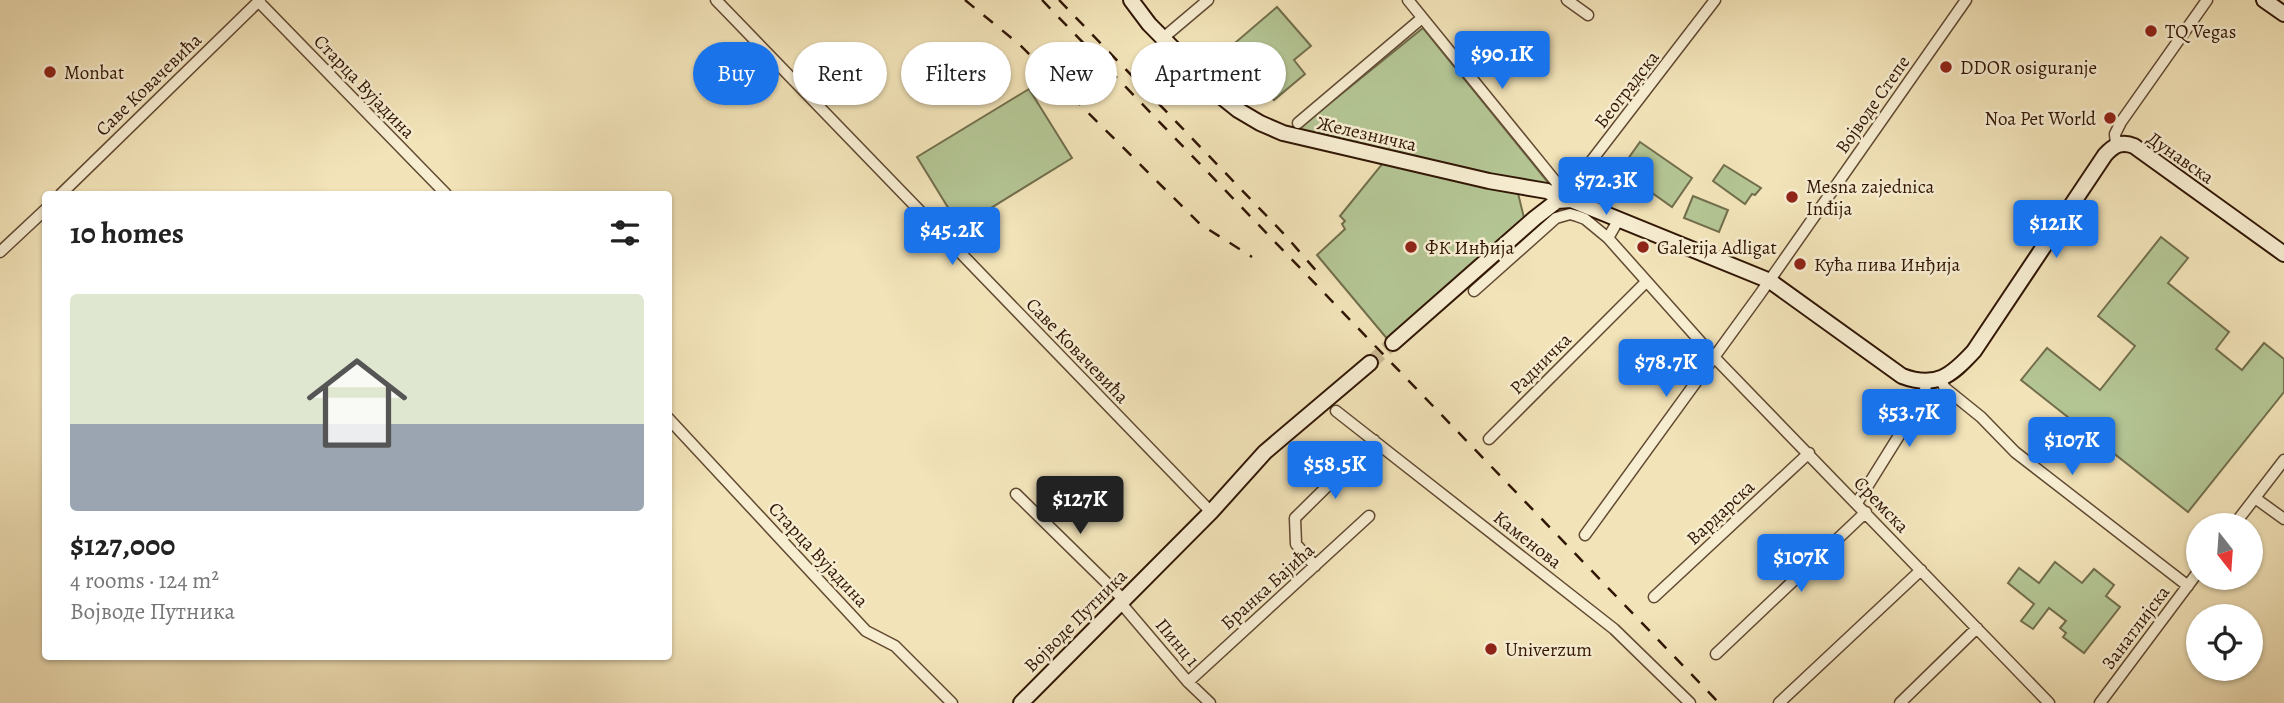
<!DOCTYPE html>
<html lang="en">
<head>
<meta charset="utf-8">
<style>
	:root { --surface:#fff; --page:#f6f6f6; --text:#222; --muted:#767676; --line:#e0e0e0; --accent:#1a73e8 }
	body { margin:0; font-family:Alegreya,serif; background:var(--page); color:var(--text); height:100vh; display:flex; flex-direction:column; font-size:26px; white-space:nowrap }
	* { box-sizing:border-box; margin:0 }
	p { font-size:23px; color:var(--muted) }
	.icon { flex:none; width:38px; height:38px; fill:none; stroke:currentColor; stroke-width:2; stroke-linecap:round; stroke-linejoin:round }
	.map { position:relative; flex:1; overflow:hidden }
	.sheet { position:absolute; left:42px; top:191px; width:630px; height:469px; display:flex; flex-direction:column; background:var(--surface); border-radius:7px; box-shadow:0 2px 5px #0004 }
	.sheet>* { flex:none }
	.hud { position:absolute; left:693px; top:42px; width:665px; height:63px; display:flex; gap:14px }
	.needle { width:46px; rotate:163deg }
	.tools { position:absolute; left:2186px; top:513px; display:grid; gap:14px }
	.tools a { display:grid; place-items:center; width:77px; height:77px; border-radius:50%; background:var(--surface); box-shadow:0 2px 5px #0004; font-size:35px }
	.price { position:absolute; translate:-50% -60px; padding:0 16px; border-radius:7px; background:var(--accent); color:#fff; font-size:23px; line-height:46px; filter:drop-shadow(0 2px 4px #0008) }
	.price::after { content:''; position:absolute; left:50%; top:42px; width:21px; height:16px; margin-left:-10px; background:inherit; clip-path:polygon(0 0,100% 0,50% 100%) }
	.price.on { background:#222; color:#fff }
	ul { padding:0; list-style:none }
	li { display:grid; align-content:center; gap:14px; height:371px; padding:0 28px }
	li+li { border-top:2px solid var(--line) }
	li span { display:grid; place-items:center; height:217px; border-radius:7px; color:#555 }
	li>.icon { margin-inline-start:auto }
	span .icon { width:126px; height:126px; fill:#fffc; stroke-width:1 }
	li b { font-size:30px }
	h2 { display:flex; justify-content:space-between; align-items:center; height:84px; padding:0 28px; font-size:30px }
	.pill { padding:0 24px; border-radius:32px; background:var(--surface); box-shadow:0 2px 5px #0004; font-size:24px; line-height:63px }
	.pill.on { background:var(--accent); color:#fff }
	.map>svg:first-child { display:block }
	.green { fill:#b4c594; stroke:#726e4c; stroke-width:2 }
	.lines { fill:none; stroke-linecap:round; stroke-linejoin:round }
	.secondary-tunnel { stroke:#cbba94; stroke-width:14; stroke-dasharray:14 7; stroke-linecap:butt }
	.street-casing { stroke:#614932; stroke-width:13 }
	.secondary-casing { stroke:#311605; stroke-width:18 }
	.street { stroke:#f7edd1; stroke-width:10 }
	.secondary { stroke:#f7edd1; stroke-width:14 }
	.rail { stroke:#311605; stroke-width:2.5; stroke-dasharray:12 12; stroke-linecap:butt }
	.poi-dot { fill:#8f2418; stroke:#f7edd1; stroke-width:2.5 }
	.labels { text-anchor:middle; stroke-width:5; stroke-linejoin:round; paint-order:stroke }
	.poi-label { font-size:19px; fill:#311605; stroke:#f7edd1; text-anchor:start }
	.street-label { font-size:19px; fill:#311605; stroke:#f7edd1 }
</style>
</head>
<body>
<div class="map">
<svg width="2284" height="703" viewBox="0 0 2284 703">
	<rect width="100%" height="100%" fill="#f2e3b8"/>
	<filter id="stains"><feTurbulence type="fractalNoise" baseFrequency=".00286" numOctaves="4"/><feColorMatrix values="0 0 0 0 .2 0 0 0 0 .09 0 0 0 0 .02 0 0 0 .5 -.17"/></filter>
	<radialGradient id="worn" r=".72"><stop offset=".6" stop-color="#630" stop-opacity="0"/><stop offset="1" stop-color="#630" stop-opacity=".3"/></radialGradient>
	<path class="green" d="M 1277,7 L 1311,46 L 1294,60 L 1305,74 L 1274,100 L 1229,48 Z
		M 1423,28 L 1555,191 L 1298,129 Z
		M 1029,89 L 1072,158 L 960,227 L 917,157 Z
		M 1640,142 L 1692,178 L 1672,207 L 1620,170 Z
		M 1387,158 L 1517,189 L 1525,222 L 1389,341 L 1317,255 L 1345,229 L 1342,224 L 1345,221 L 1340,216 Z
		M 1724,165 L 1761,188 L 1755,195 L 1752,194 L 1745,204 L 1713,181 Z
		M 1693,196 L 1728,210 L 1719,232 L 1684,218 Z
		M 2161,237 L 2188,258 L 2168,283 L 2229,332 L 2216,349 L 2242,370 L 2264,343 L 2284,359 L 2284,392 L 2188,512 L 2021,380 L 2047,348 L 2100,390 L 2135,346 L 2098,316 Z
		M 2055,562 L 2082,583 L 2094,569 L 2114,585 L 2106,596 L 2120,607 L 2084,653 L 2063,637 L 2066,633 L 2060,628 L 2066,621 L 2049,608 L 2033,629 L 2021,621 L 2034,604 L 2008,583 L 2019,568 L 2039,583 Z"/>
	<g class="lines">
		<path class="secondary-tunnel" d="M 1370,363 L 1393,343"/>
		<defs>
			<path id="street" d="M 716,0 L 1211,512
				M 1408,0 L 1556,182 L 1562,199
				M 1567,0 L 1588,15
				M 259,2 L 446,194
				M 1163,38 L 1208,0
				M 1298,123 L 1422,18
				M 2116,145 L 2115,134 L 2121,122 L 2207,0
				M 61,194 L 260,0
				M 1567,199 L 1569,190 L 1715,0
				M 1608,238 L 1619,219
				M 0,252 L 46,209
				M 1474,291 L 1556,218 L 1570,214 L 1577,216 L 1585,219 L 1608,238 L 1715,358 L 2049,703
				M 1940,379 L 1945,388 L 1981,417 L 2015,452 L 2188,586
				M 1336,411 L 1614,629 L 1690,703
				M 668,418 L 866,631 L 895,646 L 952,703
				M 1489,439 L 1646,282
				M 1016,494 L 1123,599
				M 2255,498 L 2284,519
				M 1857,503 L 1923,397 L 1927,382
				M 2234,525 L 2284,460
				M 1585,535 L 1760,294 L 1966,0
				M 1315,566 L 1296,544 L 1295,518 L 1374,440
				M 1654,597 L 1809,453
				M 1120,602 L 1188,682 L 1210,703
				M 1716,654 L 1866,512
				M 1188,682 L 1369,516
				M 1779,703 L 1921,570
				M 1900,703 L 1977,628
				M 2100,703 L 2198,572"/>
			<path id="secondary" d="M 1131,0 L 1149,24 L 1218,94 L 1238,110 L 1260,123 L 1283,133 L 1489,181 L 1547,191 L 1553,194 L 1557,201
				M 2264,0 L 2284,14
				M 1393,343 L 1535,218 L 1557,201 L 1571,200 L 1770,281 L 1902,376 C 1936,389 1952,375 1974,351 L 2105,155 C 2114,145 2122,141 2134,146 L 2284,254
				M 1021,703 L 1211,512 L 1265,452 L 1370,363"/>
		</defs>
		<use href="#street" class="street-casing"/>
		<use href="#secondary" class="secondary-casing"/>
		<use href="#street" class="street"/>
		<use href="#secondary" class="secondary"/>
		<path class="rail" d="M 965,0 L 1020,45 L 1200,224 L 1252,257
			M 1042,0 L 1719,703
			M 1059,0 L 1285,235 L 1319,274"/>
	</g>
	<g class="poi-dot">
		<circle cx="2151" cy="31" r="7"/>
		<circle cx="1946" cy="67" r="7"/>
		<circle cx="50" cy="72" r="7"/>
		<circle cx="2110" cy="118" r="7"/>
		<circle cx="1792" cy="197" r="7"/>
		<circle cx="1411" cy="247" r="7"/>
		<circle cx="1643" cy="247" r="7"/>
		<circle cx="1800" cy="264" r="7"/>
		<circle cx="1491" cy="649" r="7"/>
	</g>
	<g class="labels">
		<g class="poi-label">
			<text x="2165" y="38">TQ Vegas</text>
			<text x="1960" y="74">DDOR osiguranje</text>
			<text x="64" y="79">Monbat</text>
			<text x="2096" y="125" text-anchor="end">Noa Pet World</text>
			<text x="1806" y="193">Mesna zajednica<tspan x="1806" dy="22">Inđija</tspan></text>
			<text x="1425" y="254">ФК Инђија</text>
			<text x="1657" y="254">Galerija Adligat</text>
			<text x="1814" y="271">Кућа пива Инђија</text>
			<text x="1505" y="656">Univerzum</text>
		</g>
		<g class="street-label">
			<text transform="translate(148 84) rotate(-44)" y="7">Саве Ковачевића</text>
			<text transform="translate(365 86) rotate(46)" y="7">Старца Вујадина</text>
			<text transform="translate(1626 89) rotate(-52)" y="7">Београдска</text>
			<text transform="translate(1872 104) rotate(-55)" y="7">Војводе Степе</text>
			<text transform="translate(1367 133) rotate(13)" y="7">Железничка</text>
			<text transform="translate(2181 157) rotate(35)" y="7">Дунавска</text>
			<text transform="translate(1078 350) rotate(46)" y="7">Саве Ковачевића</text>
			<text transform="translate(1540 363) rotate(-45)" y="7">Радничка</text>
			<text transform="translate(1882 504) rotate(46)" y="7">Сремска</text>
			<text transform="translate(1720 512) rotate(-43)" y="7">Вардарска</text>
			<text transform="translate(1528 539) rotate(38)" y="7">Каменова</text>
			<text transform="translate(819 554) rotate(47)" y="7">Старца Вујадина</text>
			<text transform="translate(1267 586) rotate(-42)" y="7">Бранка Бајића</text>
			<text transform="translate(1075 620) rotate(-45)" y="7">Војводе Путника</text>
			<text transform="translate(2135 627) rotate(-53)" y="7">Занатлијска</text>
			<text transform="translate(1178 642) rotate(50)" y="7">Пинц 1</text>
		</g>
	</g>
	<rect width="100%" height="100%" filter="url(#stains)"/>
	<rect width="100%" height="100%" fill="url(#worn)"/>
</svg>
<div class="tools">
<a><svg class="needle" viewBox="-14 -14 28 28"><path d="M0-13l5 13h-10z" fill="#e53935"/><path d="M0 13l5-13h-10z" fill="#767676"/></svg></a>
<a><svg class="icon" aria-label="locate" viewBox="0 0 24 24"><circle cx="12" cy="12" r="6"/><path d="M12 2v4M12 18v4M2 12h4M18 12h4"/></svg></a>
</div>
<b class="price" style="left:1502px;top:91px">$90.1K</b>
<b class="price" style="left:1606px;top:217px">$72.3K</b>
<b class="price" style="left:2056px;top:260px">$121K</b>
<b class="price" style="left:952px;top:267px">$45.2K</b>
<b class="price" style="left:1666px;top:399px">$78.7K</b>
<b class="price" style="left:1909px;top:449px">$53.7K</b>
<b class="price" style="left:2072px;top:477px">$107K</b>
<b class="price" style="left:1335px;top:501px">$58.5K</b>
<b class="price on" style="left:1080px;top:536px">$127K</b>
<b class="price" style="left:1801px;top:594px">$107K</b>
<div class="hud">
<a class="pill on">Buy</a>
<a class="pill">Rent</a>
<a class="pill">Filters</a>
<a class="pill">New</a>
<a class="pill">Apartment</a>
</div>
<section class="sheet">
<h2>10 homes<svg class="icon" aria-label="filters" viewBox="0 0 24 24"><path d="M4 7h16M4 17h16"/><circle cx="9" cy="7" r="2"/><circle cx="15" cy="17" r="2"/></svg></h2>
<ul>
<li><span style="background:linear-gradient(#dfe7d0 60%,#9aa5b1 0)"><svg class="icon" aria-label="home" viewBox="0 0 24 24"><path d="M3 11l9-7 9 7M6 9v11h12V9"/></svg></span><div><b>$127,000</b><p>4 rooms · 124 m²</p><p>Војводе Путника</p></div></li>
</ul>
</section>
</div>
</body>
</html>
